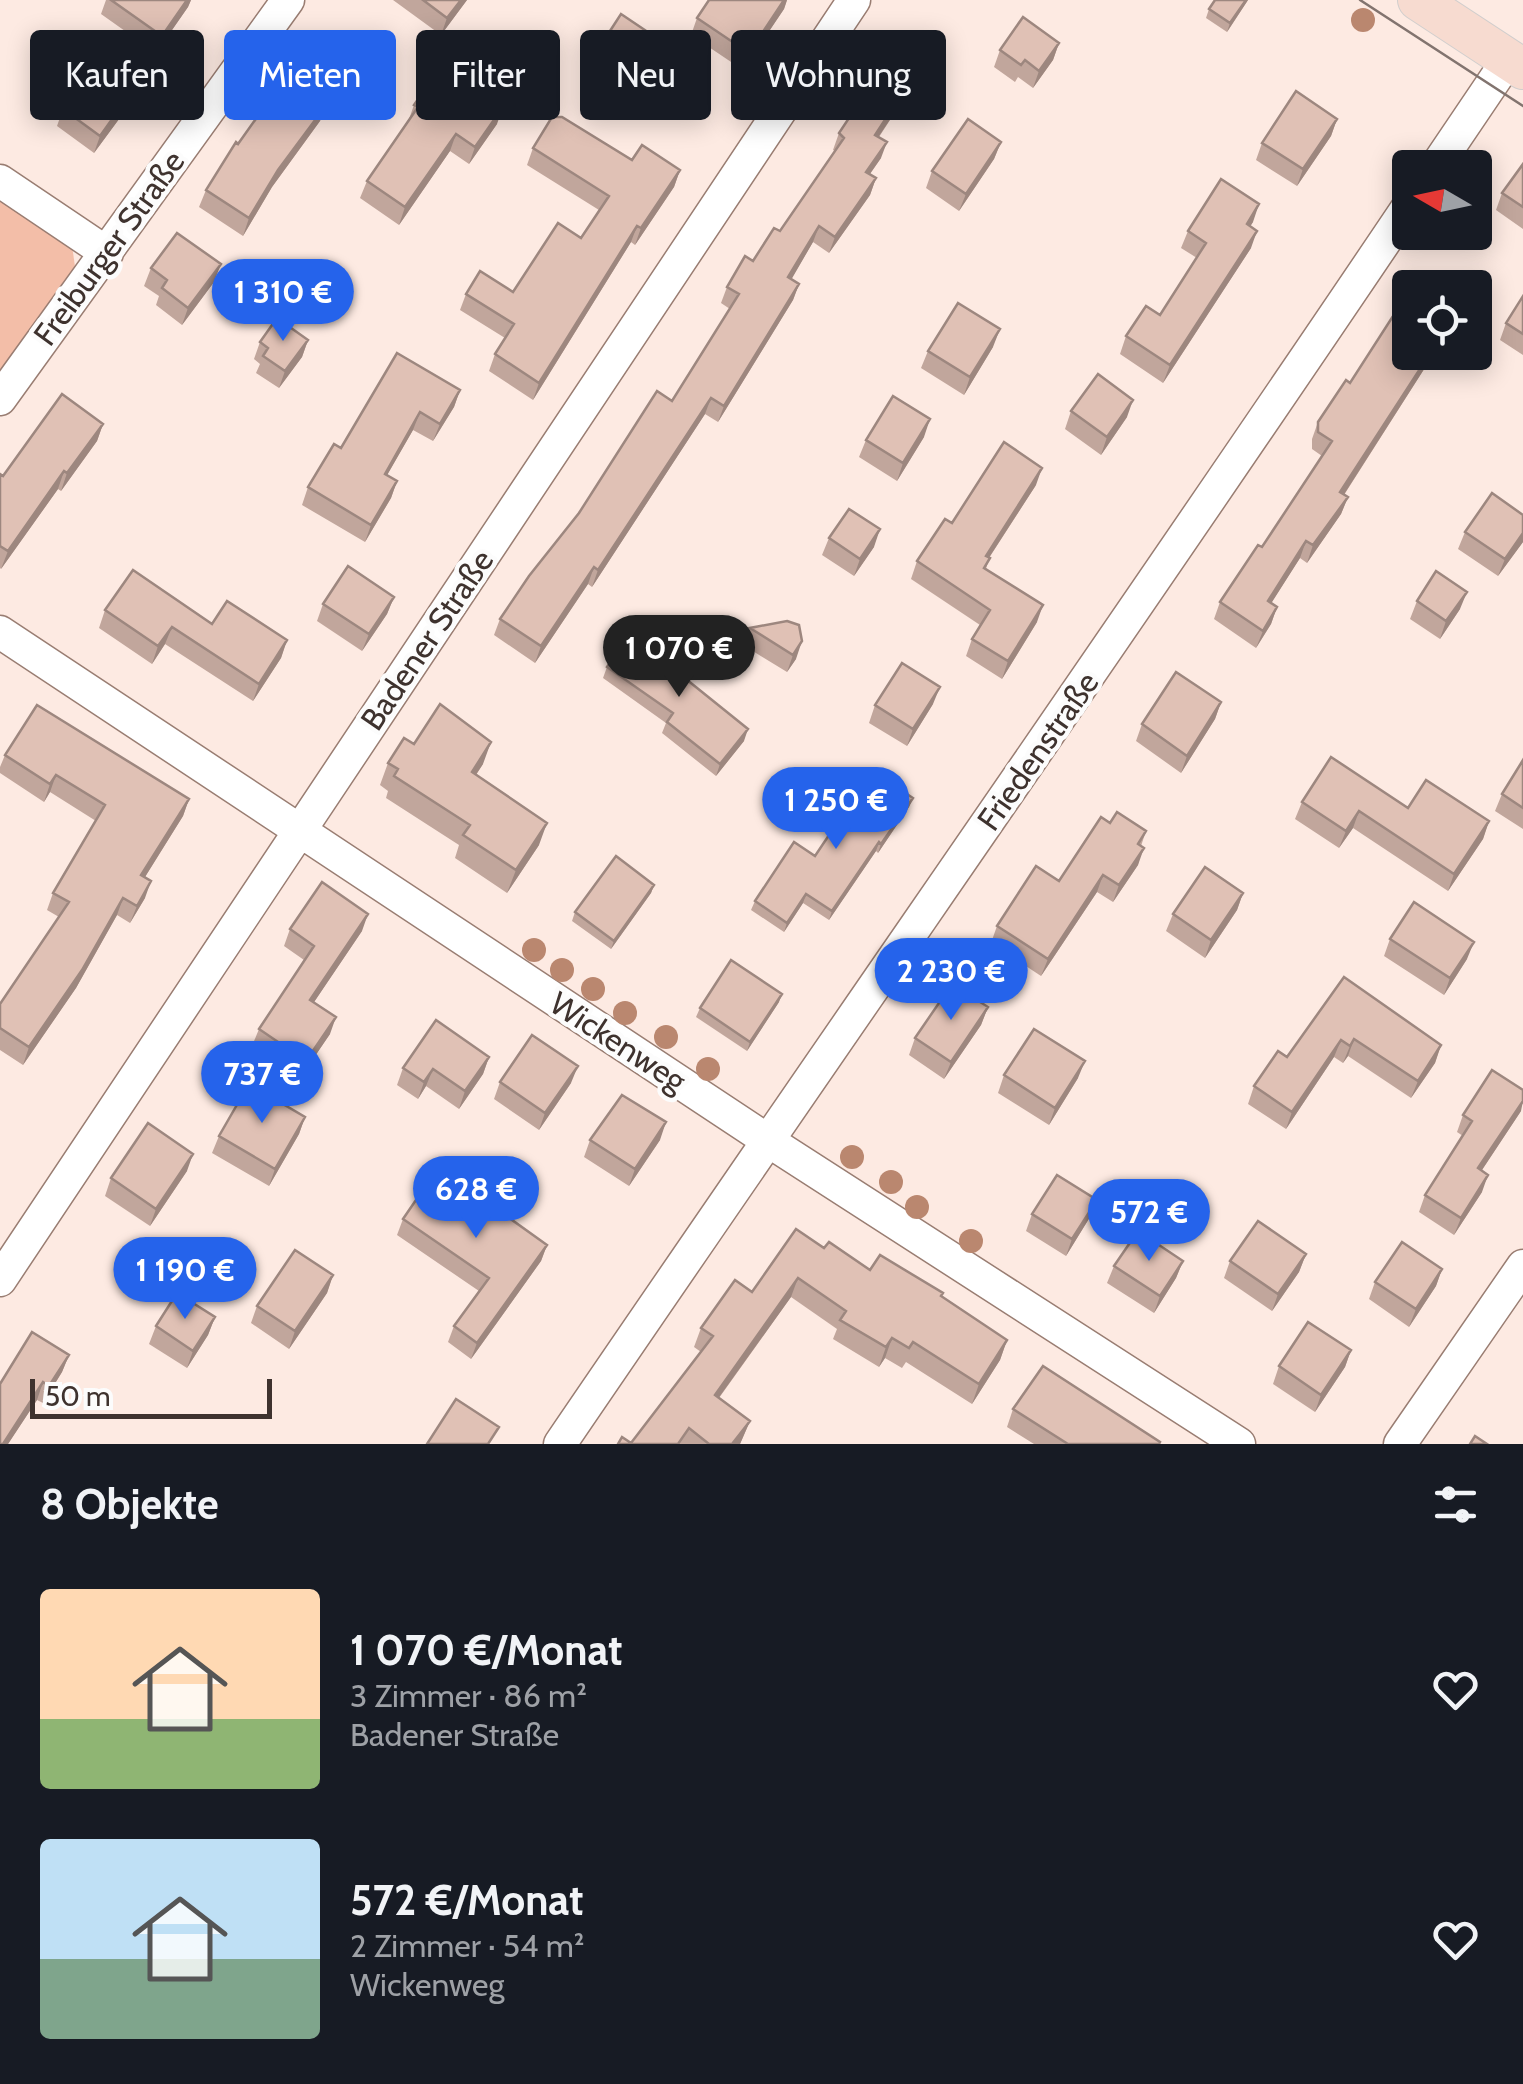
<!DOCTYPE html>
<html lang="de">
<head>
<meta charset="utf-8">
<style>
	:root { --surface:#171b24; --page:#242831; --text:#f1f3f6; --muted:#9ea1a6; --accent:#2563eb }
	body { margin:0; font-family:Cabin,sans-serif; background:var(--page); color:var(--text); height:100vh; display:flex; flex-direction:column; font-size:38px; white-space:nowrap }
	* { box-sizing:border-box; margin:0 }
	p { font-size:32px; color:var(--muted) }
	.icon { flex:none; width:55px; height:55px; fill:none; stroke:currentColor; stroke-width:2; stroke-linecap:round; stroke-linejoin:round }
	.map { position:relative; height:1444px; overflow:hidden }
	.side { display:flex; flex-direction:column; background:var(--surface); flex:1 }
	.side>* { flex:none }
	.guide { position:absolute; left:30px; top:30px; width:1000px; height:90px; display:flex; gap:20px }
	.needle { width:65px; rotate:279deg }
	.controls { position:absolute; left:1392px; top:150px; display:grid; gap:20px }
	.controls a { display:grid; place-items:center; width:100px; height:100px; border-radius:10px; background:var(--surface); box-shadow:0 5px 25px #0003; font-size:50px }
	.scale { position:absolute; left:30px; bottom:25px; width:242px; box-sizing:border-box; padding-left:10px; border:5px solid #3e322e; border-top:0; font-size:28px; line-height:35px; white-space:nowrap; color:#3e322e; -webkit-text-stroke:8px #fcfcfc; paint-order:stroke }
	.price { position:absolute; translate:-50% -85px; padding:0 22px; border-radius:35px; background:var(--accent); color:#fff; font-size:32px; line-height:65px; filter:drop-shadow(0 2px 5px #0008) }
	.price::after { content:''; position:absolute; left:50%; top:60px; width:30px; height:22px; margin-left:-15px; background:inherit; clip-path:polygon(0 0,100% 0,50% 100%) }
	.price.on { background:#222; color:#fff }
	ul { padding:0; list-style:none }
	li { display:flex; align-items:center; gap:30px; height:250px; padding:0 40px }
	li span { display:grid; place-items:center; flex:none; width:280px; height:200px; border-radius:10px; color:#555 }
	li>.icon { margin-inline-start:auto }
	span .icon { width:120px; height:120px; fill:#fffc; stroke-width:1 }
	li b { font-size:42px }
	h2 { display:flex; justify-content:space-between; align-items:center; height:120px; padding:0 40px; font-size:42px }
	.pill { padding:0 35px; border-radius:10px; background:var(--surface); box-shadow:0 5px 25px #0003; font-size:35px; line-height:90px }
	.pill.on { background:var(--accent); color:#fff }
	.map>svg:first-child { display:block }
	.green { fill:#f3bea8 }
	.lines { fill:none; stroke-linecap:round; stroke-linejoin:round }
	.minor-casing { stroke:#997d72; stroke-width:35 }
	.major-casing { stroke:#d1cecd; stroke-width:42 }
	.minor { stroke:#fff; stroke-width:32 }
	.major { stroke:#f7dbd0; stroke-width:40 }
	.tram { stroke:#82746f; stroke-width:2.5 }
	.tree { fill:#ba876f }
	.wall { fill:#c1a69c }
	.shaded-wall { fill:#9d877f }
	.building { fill:#e0c1b5; stroke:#9d877f; stroke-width:2.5 }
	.labels { text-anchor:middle; stroke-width:9; stroke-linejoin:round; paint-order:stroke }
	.street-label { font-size:32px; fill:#3e322e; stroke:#fcfcfc }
</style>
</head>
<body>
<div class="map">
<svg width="1523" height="1444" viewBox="0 0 1523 1444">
	<rect width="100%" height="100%" fill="#fdeae2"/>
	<path class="green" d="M 0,191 L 71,238 L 76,274 L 0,379 Z"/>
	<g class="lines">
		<defs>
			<path id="minor" d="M 1435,168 L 1508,60
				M 0,181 L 107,253
				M 0,399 L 288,0
				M 0,632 L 767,1140 L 1239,1444
				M 0,1280 L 854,0
				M 560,1444 C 842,1030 1130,620 1410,204
				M 1400,1444 L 1523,1266"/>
			<path id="major" d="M 1418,0 L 1523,69"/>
		</defs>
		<use href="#minor" class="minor-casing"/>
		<use href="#major" class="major-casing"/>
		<use href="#minor" class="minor"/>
		<use href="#major" class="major"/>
		<path class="tram" d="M 1360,0 L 1523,106"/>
	</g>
	<g class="tree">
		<circle cx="1363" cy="20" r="12"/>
		<circle cx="534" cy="950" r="12"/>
		<circle cx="562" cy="970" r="12"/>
		<circle cx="593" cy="989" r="12"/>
		<circle cx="625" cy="1013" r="12"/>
		<circle cx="666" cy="1037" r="12"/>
		<circle cx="708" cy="1069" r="12"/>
		<circle cx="852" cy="1157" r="12"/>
		<circle cx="891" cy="1182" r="12"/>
		<circle cx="917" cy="1207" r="12"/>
		<circle cx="971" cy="1241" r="12"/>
	</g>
	<path class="wall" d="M 106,0 L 191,0 L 188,7 L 156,53 L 101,14 Z
		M 393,0 L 467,0 L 441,35 Z
		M 709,0 L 787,0 L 784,9 L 743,70 L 691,35 L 697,18 Z
		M 1248,0 L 1227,32 L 1206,18 L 1209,9 Z
		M 1059,43 L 1053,60 L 1033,88 L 1018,77 L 1015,82 L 994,67 L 1000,50 Z
		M 597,51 L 676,72 L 652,109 L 590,68 Z
		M 909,83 L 903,100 L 879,137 L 881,158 L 870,174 L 876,178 L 870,195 L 829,253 L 813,242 L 791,279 L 799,284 L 793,300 L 718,422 L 705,414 L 592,587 L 588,584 L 535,663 L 494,635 L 500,619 L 672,401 L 730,309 L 721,303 L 727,287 L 753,261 L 780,231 L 835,151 L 833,150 L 839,133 L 852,114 L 843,109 L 849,92 Z
		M 128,97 L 122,115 L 94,153 L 57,126 L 63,109 Z
		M 327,104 L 320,121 L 272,187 L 243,236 L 199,207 L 206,190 Z
		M 414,105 L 497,124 L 469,164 L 450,151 L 399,225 L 360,198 L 367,181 L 408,122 Z
		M 1337,119 L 1331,136 L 1297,186 L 1256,160 L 1262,143 Z
		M 1001,142 L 994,159 L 959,211 L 926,188 L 932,171 Z
		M 533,148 L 632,160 L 680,170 L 674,187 L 635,245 L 631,242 L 533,400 L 489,371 L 495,354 L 505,338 L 460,310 L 466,294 L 513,292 L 581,238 L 599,210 L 527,165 Z
		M 1523,164 L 1523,229 L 1496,210 L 1502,193 Z
		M 1253,222 L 1250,226 L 1251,248 L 1163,383 L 1120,354 L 1126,336 L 1160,315 L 1197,258 L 1181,248 L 1188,231 Z
		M 151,268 L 214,282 L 182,325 L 156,305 L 159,296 L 144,286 Z
		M 1523,296 L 1523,355 L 1500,340 L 1506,323 Z
		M 308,340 L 302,357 L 279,388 L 256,373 L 260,364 L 254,359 L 260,342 Z
		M 993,347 L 964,395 L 921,368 L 928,351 Z
		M 1410,352 L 1435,352 L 1344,495 L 1348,497 L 1341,514 L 1307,563 L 1300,558 L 1271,603 L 1277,607 L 1271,624 L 1256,648 L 1214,619 L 1220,602 L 1262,547 L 1322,456 L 1312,449 L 1312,439 L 1318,422 L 1350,383 Z
		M 460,390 L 454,407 L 433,441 L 413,430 L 387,475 L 397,481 L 391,498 L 365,542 L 302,505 L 308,487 L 341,448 Z
		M 1071,411 L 1127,417 L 1101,455 L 1065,429 Z
		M 103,424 L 97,441 L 61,491 L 58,489 L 1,569 L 0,568 L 0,474 L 3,476 Z
		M 924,437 L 897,481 L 859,457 L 866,440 Z
		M 1036,485 L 989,558 L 986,569 L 1037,622 L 1002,679 L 966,656 L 972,639 L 980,625 L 911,579 L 917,561 L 952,523 Z
		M 1523,515 L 1523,542 L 1498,576 L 1458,549 L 1465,532 Z
		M 829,538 L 874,547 L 854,576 L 822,555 Z
		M 394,597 L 387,614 L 362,651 L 317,621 L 323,604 Z
		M 1417,601 L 1460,609 L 1440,639 L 1410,619 Z
		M 105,610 L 212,624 L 287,640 L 281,658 L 253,701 L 165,644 L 152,664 L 99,628 Z
		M 787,621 L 796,659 L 787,672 L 743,645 L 750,628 Z
		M 607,667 L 744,741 L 716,776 L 662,733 L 666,723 L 603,678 Z
		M 1221,702 L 1215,719 L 1181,773 L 1136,741 L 1142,724 Z
		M 933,704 L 907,746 L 869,723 L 875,705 Z
		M 414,744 L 483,764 L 476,775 L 539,845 L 507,893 L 455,858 L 459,845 L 386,798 L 388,791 L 380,785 L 388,763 Z
		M 5,755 L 189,799 L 183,816 L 145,877 L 145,898 L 130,923 L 117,915 L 76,988 L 23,1065 L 0,1050 L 0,1004 L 59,917 L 47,910 L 53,893 L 96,821 L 50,792 L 44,802 L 0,773 L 0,767 Z
		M 1523,760 L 1523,829 L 1495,811 L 1502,794 Z
		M 913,798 L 909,807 L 878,853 L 876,851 L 829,920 L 803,903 L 784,932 L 751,910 L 755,901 L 815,856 Z
		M 1302,802 L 1408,808 L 1489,821 L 1483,839 L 1448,891 L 1353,828 L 1339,848 L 1295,819 Z
		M 1110,823 L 1146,831 L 1141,846 L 1138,865 L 1113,902 L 1097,892 L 1041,976 L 991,943 L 997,926 L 1059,881 Z
		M 654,885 L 651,893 L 611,949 L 572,921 L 575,912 Z
		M 1243,893 L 1237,910 L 1205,958 L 1166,931 L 1173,914 Z
		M 290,929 L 362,931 L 314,1002 L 330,1034 L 300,1078 L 252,1046 L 259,1029 L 304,960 L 284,946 Z
		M 1390,939 L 1467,959 L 1444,995 L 1384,956 Z
		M 1344,977 L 1441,1045 L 1435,1063 L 1411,1098 L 1348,1056 L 1343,1063 L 1334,1057 L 1286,1129 L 1248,1104 L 1254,1086 L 1287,1057 Z
		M 779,1002 L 747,1051 L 696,1017 L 700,1008 Z
		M 988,1007 L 981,1025 L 944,1079 L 909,1055 L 915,1038 Z
		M 489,1057 L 483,1074 L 459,1109 L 426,1086 L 418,1099 L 397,1085 L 403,1068 Z
		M 1004,1075 L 1078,1078 L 1049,1125 L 998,1093 Z
		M 500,1082 L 571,1083 L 539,1130 L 494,1099 Z
		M 1521,1111 L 1482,1170 L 1482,1192 L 1454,1235 L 1419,1212 L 1425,1195 L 1463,1136 L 1457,1132 L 1463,1115 Z
		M 305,1117 L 299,1134 L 269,1186 L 212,1153 L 219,1136 Z
		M 590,1140 L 660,1140 L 629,1186 L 584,1157 Z
		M 187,1171 L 150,1226 L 105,1196 L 111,1178 Z
		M 490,1190 L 486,1201 L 547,1245 L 541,1261 L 471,1359 L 448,1342 L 454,1326 L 479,1291 L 397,1235 L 403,1219 Z
		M 1097,1200 L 1090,1217 L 1066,1256 L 1026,1231 L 1032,1214 Z
		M 824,1248 L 870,1270 L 942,1296 L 1007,1340 L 1000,1360 L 972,1404 L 906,1362 L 902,1368 L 885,1358 L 879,1367 L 833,1339 L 837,1329 L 791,1297 L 719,1398 L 750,1421 L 740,1444 L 618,1444 L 631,1443 L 701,1352 L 694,1347 L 701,1328 L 752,1292 Z
		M 1306,1254 L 1299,1272 L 1272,1311 L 1224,1278 L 1230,1261 Z
		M 1183,1261 L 1176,1278 L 1154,1313 L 1107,1283 L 1114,1266 Z
		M 1442,1269 L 1436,1286 L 1409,1327 L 1369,1299 L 1375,1282 Z
		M 333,1275 L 327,1293 L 289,1349 L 251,1323 L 257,1306 Z
		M 215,1317 L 208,1335 L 187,1368 L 149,1344 L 156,1326 Z
		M 1351,1350 L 1345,1367 L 1315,1412 L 1273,1384 L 1279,1366 Z
		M 69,1355 L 62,1372 L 43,1403 L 37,1400 L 8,1444 L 0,1444 L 0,1384 Z
		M 1013,1409 L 1159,1444 L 1034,1444 L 1007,1427 Z"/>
	<path class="shaded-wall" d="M 187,0 L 191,0 L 188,7 L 156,53 L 162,36 Z
		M 461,0 L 467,0 L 441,35 L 447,18 Z
		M 784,0 L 787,0 L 784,9 L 743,70 L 749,53 Z
		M 1246,0 L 1248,0 L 1227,32 L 1230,23 Z
		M 1059,43 L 1053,60 L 1033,88 L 1039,71 Z
		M 682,55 L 676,72 L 652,109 L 658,92 Z
		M 909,83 L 903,100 L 869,151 L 875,135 Z
		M 128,97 L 122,115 L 94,153 L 100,136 Z
		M 327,104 L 320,121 L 272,187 L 243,236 L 249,218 L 278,170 Z
		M 503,107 L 497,124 L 469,164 L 475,147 Z
		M 1337,119 L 1331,136 L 1297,186 L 1303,169 Z
		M 456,134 L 450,151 L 399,225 L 405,207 Z
		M 887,142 L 881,158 L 860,188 L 866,172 Z
		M 1001,142 L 994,159 L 959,211 L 966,194 Z
		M 680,170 L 674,187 L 635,245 L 641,228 Z
		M 876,178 L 870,195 L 829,253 L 835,237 Z
		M 1259,204 L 1253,222 L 1241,241 L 1247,224 Z
		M 637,226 L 631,242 L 533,400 L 539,383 Z
		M 819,226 L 813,242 L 783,294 L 788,277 Z
		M 1257,231 L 1251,248 L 1163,383 L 1170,365 Z
		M 221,264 L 214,282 L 182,325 L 188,308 Z
		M 799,284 L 793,300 L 718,422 L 724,406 Z
		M 1000,329 L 993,347 L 964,395 L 970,377 Z
		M 308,340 L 302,357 L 279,388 L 285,371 Z
		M 1431,352 L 1435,352 L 1334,510 L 1340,492 Z
		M 460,390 L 454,407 L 433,441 L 440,424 Z
		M 711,398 L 705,414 L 592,587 L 598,570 Z
		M 1133,400 L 1127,417 L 1101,455 L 1107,437 Z
		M 420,412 L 413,430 L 378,491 L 385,474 Z
		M 930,419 L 924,437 L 897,481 L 903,463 Z
		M 103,424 L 97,441 L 61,491 L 67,473 Z
		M 1042,468 L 1036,485 L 979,573 L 986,556 Z
		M 64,471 L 58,489 L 1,569 L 8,551 Z
		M 397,481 L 391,498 L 365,542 L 371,525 Z
		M 1348,497 L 1341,514 L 1307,563 L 1313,545 Z
		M 880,529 L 874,547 L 854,576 L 860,559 Z
		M 1523,533 L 1523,542 L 1498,576 L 1505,559 Z
		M 1306,541 L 1300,558 L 1262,618 L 1268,601 Z
		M 594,567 L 588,584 L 535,663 L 541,646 Z
		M 1467,592 L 1460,609 L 1440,639 L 1446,621 Z
		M 394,597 L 387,614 L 362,651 L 369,634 Z
		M 1043,605 L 1037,622 L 1002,679 L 1008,661 Z
		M 1277,607 L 1271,624 L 1256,648 L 1263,631 Z
		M 172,627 L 165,644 L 152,664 L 158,646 Z
		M 287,640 L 281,658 L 253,701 L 259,684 Z
		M 802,641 L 796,659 L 787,672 L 793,655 Z
		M 940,687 L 933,704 L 907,746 L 913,729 Z
		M 1221,702 L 1215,719 L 1181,773 L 1187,756 Z
		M 748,729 L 744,741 L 716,776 L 720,764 Z
		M 491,742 L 483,764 L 463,794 L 472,772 Z
		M 56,775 L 50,792 L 44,802 L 50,784 Z
		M 913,798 L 909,807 L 878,853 L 881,844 Z
		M 189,799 L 183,816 L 135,893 L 141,875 Z
		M 1359,811 L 1353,828 L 1339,848 L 1346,831 Z
		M 1489,821 L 1483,839 L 1448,891 L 1454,874 Z
		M 547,823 L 539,845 L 507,893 L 516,870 Z
		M 879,842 L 876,851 L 829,920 L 832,911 Z
		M 1144,848 L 1138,865 L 1113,902 L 1119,885 Z
		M 1103,875 L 1097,892 L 1041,976 L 1048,959 Z
		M 151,881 L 145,898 L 130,923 L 137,906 Z
		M 654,885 L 651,893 L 611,949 L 614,941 Z
		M 1243,893 L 1237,910 L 1205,958 L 1211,940 Z
		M 806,894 L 803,903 L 784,932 L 787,923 Z
		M 123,898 L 117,915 L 76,988 L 23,1065 L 29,1047 Z
		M 368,914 L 362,931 L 304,1017 L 310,1000 Z
		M 1474,942 L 1467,959 L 1444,995 L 1450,978 Z
		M 782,994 L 779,1002 L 747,1051 L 750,1042 Z
		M 988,1007 L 981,1025 L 944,1079 L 951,1062 Z
		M 336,1017 L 330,1034 L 300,1078 L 306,1061 Z
		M 1354,1039 L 1348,1056 L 1343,1063 L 1350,1046 Z
		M 1341,1040 L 1334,1057 L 1286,1129 L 1292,1112 Z
		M 1441,1045 L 1435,1063 L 1411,1098 L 1418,1081 Z
		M 489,1057 L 483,1074 L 459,1109 L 465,1091 Z
		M 1085,1061 L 1078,1078 L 1049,1125 L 1055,1108 Z
		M 578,1066 L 571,1083 L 539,1130 L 545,1113 Z
		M 433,1069 L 426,1086 L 418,1099 L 424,1082 Z
		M 1523,1101 L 1521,1111 L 1472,1185 L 1478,1168 Z
		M 305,1117 L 299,1134 L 269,1186 L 275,1169 Z
		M 666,1122 L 660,1140 L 629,1186 L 635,1169 Z
		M 193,1154 L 187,1171 L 150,1226 L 156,1209 Z
		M 1488,1175 L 1482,1192 L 1454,1235 L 1461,1218 Z
		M 1097,1200 L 1090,1217 L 1066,1256 L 1072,1239 Z
		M 547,1245 L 541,1261 L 471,1359 L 477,1343 Z
		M 1306,1254 L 1299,1272 L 1272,1311 L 1278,1294 Z
		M 1183,1261 L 1176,1278 L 1154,1313 L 1160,1296 Z
		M 1442,1269 L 1436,1286 L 1409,1327 L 1416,1309 Z
		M 333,1275 L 327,1293 L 289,1349 L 295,1331 Z
		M 798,1278 L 791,1297 L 707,1414 L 715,1395 Z
		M 215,1317 L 208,1335 L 187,1368 L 193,1351 Z
		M 892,1338 L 885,1358 L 879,1367 L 886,1347 Z
		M 1007,1340 L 1000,1360 L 972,1404 L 979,1384 Z
		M 1351,1350 L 1345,1367 L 1315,1412 L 1321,1395 Z
		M 69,1355 L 62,1372 L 43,1403 L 49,1386 Z
		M 43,1382 L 37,1400 L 8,1444 L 3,1444 Z
		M 750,1421 L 740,1444 L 732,1444 Z"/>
	<path class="building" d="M 111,0 L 187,0 L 162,36 Z
		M 423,0 L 461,0 L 447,18 Z
		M 709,0 L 784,0 L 749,53 L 697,18 Z
		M 1215,0 L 1246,0 L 1230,23 L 1209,9 Z
		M 621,14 L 682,55 L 658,92 L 597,51 Z
		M 1023,17 L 1059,43 L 1039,71 L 1025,60 L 1021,65 L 1000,50 Z
		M 872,58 L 909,83 L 875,135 L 887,142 L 866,172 L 876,178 L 835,237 L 819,226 L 788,277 L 799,284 L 724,406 L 711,398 L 598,570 L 594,567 L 541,646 L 500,619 L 529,576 L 579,513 L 657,391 L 672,401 L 739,294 L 727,287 L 745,256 L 753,261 L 774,228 L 780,231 L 844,138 L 839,133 L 861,100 L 849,92 Z
		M 442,64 L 503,107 L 475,147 L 456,134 L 405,207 L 367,181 L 418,107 L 414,105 Z
		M 91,71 L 128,97 L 100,136 L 63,109 Z
		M 287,75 L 327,104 L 278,170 L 249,218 L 206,190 L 236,142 L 238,144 Z
		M 1296,91 L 1337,119 L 1303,169 L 1262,143 Z
		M 552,117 L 562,117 L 632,160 L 642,145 L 680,170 L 641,228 L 637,226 L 539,383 L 495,354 L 514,324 L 466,294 L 480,271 L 513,292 L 558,223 L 581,238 L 609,196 L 533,148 Z
		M 968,119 L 1001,142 L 966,194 L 932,171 Z
		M 1523,164 L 1523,207 L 1502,193 Z
		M 1221,179 L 1259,204 L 1247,224 L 1257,231 L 1170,365 L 1126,336 L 1146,306 L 1160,315 L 1206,243 L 1188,231 Z
		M 177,233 L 221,264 L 188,308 L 162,288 L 167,280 L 151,268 Z
		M 1523,296 L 1523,334 L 1506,323 Z
		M 1404,299 L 1410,303 L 1410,352 L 1431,352 L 1340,492 L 1348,497 L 1313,545 L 1306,541 L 1268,601 L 1277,607 L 1263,631 L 1220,602 L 1258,545 L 1262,547 L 1332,441 L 1318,432 L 1318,422 L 1346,380 L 1350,383 Z
		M 958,303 L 1000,329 L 970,377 L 928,351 Z
		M 277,318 L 308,340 L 285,371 L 263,356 L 268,348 L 260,342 Z
		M 397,353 L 460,390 L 440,424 L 420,412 L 385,474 L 397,481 L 371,525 L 308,487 L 334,444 L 341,448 Z
		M 1098,374 L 1133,400 L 1107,437 L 1071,411 Z
		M 62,394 L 103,424 L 67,473 L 64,471 L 8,551 L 0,546 L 0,474 L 3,476 Z
		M 893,396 L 930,419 L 903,463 L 866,440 Z
		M 1004,442 L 1042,468 L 986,556 L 990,558 L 984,568 L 1043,605 L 1008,661 L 972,639 L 990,610 L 917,561 L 945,519 L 952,523 Z
		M 1492,493 L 1523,515 L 1523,533 L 1505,559 L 1465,532 Z
		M 849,509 L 880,529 L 860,559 L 829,538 Z
		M 348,566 L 394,597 L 369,634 L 323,604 Z
		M 133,570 L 212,624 L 227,601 L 287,640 L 259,684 L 172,627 L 158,646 L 105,610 Z
		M 1436,571 L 1467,592 L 1446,621 L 1417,601 Z
		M 787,621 L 799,625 L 802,641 L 793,655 L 750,628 Z
		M 630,634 L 748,729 L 720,764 L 667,722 L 673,713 L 607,667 Z
		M 902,663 L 940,687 L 913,729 L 875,705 Z
		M 1176,672 L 1221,702 L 1187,756 L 1142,724 Z
		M 440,704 L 491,742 L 472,772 L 547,823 L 516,870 L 463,835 L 470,825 L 394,776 L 398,769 L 388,763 L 404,738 L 414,744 Z
		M 37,705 L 189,799 L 141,875 L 151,881 L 137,906 L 123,898 L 82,970 L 29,1047 L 0,1028 L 0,1004 L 69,902 L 53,893 L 105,805 L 56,775 L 50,784 L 5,755 Z
		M 1331,757 L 1408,808 L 1426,780 L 1489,821 L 1454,874 L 1359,811 L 1346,831 L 1302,802 Z
		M 1523,760 L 1523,808 L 1502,794 Z
		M 872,771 L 913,798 L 881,844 L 879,842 L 832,911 L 806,894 L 787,923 L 755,901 L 794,842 L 815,856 Z
		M 1117,812 L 1146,831 L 1138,844 L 1144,848 L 1119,885 L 1103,875 L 1048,959 L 997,926 L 1036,866 L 1059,881 L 1101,817 L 1110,823 Z
		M 616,856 L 654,885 L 614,941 L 575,912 Z
		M 1205,867 L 1243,893 L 1211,940 L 1173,914 Z
		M 322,882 L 368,914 L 310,1000 L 336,1017 L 306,1061 L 259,1029 L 314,946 L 290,929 Z
		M 1414,902 L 1474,942 L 1450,978 L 1390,939 Z
		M 731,960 L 782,994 L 750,1042 L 700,1008 Z
		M 1344,977 L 1441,1045 L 1418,1081 L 1354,1039 L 1350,1046 L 1341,1040 L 1292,1112 L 1254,1086 L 1278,1051 L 1287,1057 Z
		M 952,984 L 988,1007 L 951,1062 L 915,1038 Z
		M 436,1020 L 489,1057 L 465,1091 L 433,1069 L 424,1082 L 403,1068 Z
		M 1034,1029 L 1085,1061 L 1055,1108 L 1004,1075 Z
		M 532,1035 L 578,1066 L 545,1113 L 500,1082 Z
		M 1492,1070 L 1523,1090 L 1523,1101 L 1478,1168 L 1488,1175 L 1461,1218 L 1425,1195 L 1472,1121 L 1463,1115 Z
		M 249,1084 L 305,1117 L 275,1169 L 219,1136 Z
		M 622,1095 L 666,1122 L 635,1169 L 590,1140 Z
		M 148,1123 L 193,1154 L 156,1209 L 111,1178 Z
		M 444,1159 L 490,1190 L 484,1200 L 547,1245 L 477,1343 L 454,1326 L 489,1278 L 403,1219 Z
		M 1057,1175 L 1097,1200 L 1072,1239 L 1032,1214 Z
		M 1258,1221 L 1306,1254 L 1278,1294 L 1230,1261 Z
		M 796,1229 L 824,1248 L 829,1242 L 870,1270 L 880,1255 L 943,1293 L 941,1296 L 1007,1340 L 979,1384 L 913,1342 L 909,1348 L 892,1338 L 886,1347 L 840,1320 L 846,1311 L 798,1278 L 715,1395 L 750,1421 L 732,1444 L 709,1444 L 689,1428 L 678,1444 L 618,1444 L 622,1437 L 631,1443 L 713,1336 L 701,1328 L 735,1280 L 752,1292 Z
		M 1138,1231 L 1183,1261 L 1160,1296 L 1114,1266 Z
		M 1402,1242 L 1442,1269 L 1416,1309 L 1375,1282 Z
		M 295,1250 L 333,1275 L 295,1331 L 257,1306 Z
		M 177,1293 L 215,1317 L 193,1351 L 156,1326 Z
		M 1308,1322 L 1351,1350 L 1321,1395 L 1279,1366 Z
		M 32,1332 L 69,1355 L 49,1386 L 43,1382 L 3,1444 L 0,1444 L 0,1384 Z
		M 1043,1366 L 1160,1442 L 1159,1444 L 1068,1444 L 1013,1409 Z
		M 456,1399 L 499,1427 L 488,1444 L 427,1444 Z
		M 1475,1436 L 1487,1444 L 1470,1444 Z"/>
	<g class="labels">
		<g class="street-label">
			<text transform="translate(109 248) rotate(-54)" y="11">Freiburger Straße</text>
			<text transform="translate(427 640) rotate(-56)" y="11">Badener Straße</text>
			<text transform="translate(1038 751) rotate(-55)" y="11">Friedenstraße</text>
			<text transform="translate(618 1042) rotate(33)" y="11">Wickenweg</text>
		</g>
	</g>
</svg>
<div class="controls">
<a><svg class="needle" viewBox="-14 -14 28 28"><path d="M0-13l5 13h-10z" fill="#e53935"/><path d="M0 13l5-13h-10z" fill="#9ea1a6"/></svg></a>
<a><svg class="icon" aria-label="locate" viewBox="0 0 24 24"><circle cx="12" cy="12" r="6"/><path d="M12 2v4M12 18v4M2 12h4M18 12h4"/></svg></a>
</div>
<div class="scale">50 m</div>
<b class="price" style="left:283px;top:344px">1 310 €</b>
<b class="price on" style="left:679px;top:700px">1 070 €</b>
<b class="price" style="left:836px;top:852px">1 250 €</b>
<b class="price" style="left:951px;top:1023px">2 230 €</b>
<b class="price" style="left:262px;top:1126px">737 €</b>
<b class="price" style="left:476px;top:1241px">628 €</b>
<b class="price" style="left:1149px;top:1264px">572 €</b>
<b class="price" style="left:185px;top:1322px">1 190 €</b>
<div class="guide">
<a class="pill">Kaufen</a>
<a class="pill on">Mieten</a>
<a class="pill">Filter</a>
<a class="pill">Neu</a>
<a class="pill">Wohnung</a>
</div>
</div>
<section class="side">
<h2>8 Objekte<svg class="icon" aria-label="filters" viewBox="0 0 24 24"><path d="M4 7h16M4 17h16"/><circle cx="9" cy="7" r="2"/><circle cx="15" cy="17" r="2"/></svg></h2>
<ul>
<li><span style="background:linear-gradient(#ffd9b3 65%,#8fb573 0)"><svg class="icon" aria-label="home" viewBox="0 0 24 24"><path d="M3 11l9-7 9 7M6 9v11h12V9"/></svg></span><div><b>1 070 €/Monat</b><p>3 Zimmer · 86 m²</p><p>Badener Straße</p></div><svg class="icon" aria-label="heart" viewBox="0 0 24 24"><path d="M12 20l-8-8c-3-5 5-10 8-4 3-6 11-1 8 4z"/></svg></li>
<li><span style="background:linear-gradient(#bfe0f5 60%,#7fa58c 0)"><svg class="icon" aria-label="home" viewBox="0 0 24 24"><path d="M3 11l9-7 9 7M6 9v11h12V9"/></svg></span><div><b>572 €/Monat</b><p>2 Zimmer · 54 m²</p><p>Wickenweg</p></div><svg class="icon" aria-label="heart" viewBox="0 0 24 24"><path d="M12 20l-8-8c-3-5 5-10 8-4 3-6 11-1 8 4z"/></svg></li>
</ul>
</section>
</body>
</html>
